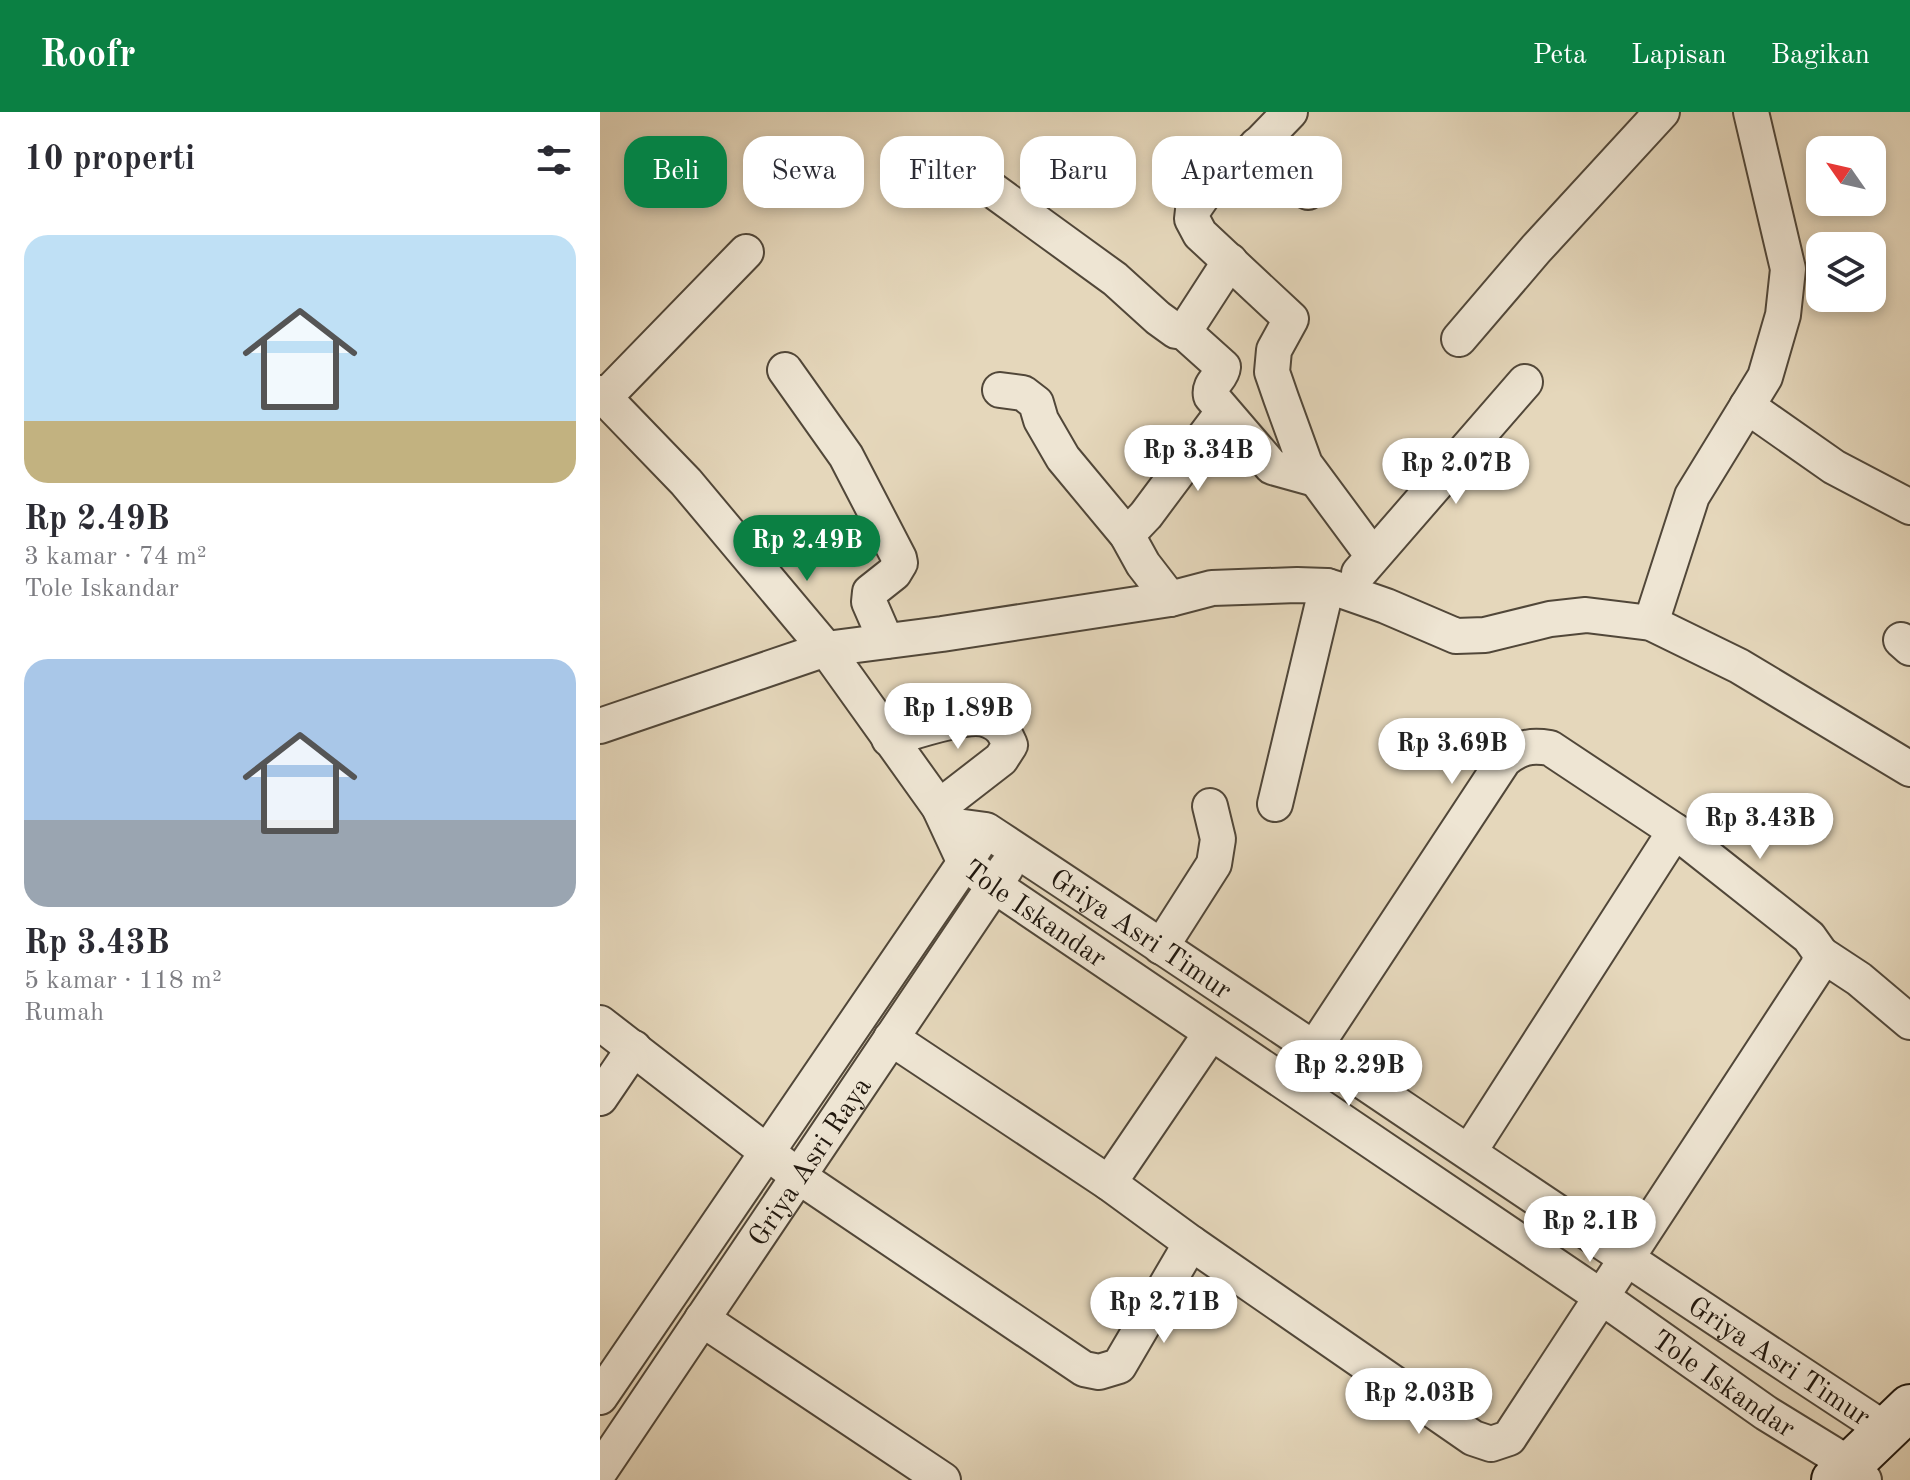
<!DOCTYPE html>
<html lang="id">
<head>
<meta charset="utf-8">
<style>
	:root { --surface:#fff; --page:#f7f7f7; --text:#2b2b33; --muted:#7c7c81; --accent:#0b8043 }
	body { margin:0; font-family:"Old Standard TT",serif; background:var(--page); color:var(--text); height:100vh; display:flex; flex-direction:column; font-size:30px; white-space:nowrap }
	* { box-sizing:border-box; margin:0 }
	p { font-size:26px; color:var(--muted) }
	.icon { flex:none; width:44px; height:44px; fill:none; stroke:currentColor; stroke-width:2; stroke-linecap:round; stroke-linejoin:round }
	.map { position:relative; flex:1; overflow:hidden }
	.details { display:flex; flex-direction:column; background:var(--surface); width:600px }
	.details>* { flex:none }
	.guide { position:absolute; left:24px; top:24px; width:760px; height:72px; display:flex; gap:16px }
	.needle { width:52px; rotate:304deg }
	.tools { position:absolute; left:1206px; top:24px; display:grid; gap:16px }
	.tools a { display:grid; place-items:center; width:80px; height:80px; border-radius:16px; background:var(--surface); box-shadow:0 4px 12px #0003; font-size:40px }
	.price { position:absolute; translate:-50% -68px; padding:0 18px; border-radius:28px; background:#fff; color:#222; font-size:26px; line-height:52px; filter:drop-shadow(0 2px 4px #0008) }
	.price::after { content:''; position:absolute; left:50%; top:48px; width:24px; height:18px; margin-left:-12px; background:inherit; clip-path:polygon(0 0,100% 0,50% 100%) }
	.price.on { background:var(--accent); color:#fff }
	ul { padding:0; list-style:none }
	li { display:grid; align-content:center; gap:16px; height:424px; padding:0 24px }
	li span { display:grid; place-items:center; height:248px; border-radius:24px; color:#555 }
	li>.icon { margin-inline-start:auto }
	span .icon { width:144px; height:144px; fill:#fffc; stroke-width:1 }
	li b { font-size:34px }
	h2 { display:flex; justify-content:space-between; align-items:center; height:96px; padding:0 24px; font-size:34px }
	.chip { padding:0 28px; border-radius:24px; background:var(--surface); box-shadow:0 4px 12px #0003; font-size:28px; line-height:72px }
	.chip.on { background:var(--accent); color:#fff }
	header { display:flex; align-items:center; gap:48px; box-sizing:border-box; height:112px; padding:0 40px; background:var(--accent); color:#fff }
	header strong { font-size:38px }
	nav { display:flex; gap:44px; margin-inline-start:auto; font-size:28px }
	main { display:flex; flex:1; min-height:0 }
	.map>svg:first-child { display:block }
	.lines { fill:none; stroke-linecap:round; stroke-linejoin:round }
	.street-casing { stroke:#514739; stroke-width:38 }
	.secondary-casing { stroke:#20170e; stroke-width:48 }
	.street { stroke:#eee5d3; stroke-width:34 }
	.secondary { stroke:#eee5d3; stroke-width:44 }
	.labels { text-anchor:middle; stroke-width:8; stroke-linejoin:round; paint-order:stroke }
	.street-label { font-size:28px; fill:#20170e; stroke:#eee5d3 }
</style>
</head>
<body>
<header>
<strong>Roofr</strong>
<nav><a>Peta</a><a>Lapisan</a><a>Bagikan</a></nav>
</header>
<main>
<section class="details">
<h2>10 properti<svg class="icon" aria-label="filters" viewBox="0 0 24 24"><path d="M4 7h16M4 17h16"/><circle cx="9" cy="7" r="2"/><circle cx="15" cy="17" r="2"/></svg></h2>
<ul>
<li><span style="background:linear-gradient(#bfe0f5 75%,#c2b280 0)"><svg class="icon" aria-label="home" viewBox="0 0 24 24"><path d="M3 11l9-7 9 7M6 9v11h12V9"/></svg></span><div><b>Rp 2.49B</b><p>3 kamar · 74 m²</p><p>Tole Iskandar</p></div></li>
<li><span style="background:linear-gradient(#a9c7e8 65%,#9aa5b1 0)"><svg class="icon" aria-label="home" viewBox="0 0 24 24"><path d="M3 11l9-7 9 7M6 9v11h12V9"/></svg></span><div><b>Rp 3.43B</b><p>5 kamar · 118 m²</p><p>Rumah</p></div></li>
</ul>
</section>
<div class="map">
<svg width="1310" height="1368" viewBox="0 0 1310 1368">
	<rect width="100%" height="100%" fill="#e5d7bb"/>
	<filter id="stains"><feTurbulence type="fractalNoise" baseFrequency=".0025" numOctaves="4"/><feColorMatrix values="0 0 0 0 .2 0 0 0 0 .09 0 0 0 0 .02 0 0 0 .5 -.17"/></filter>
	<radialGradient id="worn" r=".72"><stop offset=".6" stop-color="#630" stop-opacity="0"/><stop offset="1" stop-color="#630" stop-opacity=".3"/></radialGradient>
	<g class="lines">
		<defs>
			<g id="street">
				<path d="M 690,0 L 661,30 L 604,82 L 593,98 L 592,107 L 600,122 L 691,207 L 674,238 L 672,260 L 681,286 L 705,352 L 773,444"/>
				<path d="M 657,33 L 708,80"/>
				<path d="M 369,61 L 515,167 L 558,206 L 576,219 L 584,220"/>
				<path d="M 630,149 L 584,220 L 623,255 C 622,267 608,271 611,284 L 672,355 L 715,367"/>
				<path d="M 859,227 L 936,137 L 1062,0"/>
				<path d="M 185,258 L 246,344 L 299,446 L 300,451 L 294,461 L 270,480 L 269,490 L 286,529"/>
				<path d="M 400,278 L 423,281 L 436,291 L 441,308 L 463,346 L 527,423 L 543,452 L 570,487"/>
				<path id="s1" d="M 0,281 L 86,370 L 226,537 L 339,695 L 365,751 L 395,774 L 1003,1186 L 1166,1301 L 1249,1352 L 1264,1368"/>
				<path d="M 5,285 L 146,140"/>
				<path d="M 1147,294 L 1234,355 L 1310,395"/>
				<path d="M 527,423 L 546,403 L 623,300"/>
				<path d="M 759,461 L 925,270"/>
				<path d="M 1051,511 L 1092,384 L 1165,265 L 1183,203 L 1188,157 L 1151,0"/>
				<path d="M 1301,528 L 1310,536"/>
				<path d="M 0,614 L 226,537 L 342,522 L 570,487 L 612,476 L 697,473 L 727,474 L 743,479 L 786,494 L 856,524 L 885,523 L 950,507 L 986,503 L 1051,511 L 1139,554 L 1310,657"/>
				<path d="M 289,627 C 312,621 370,599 390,609 C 402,614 405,622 410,633 L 401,647 L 339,695"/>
				<path d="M 675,692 L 727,474"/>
				<path id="s2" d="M 349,713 L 386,718 C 687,916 984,1121 1286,1318"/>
				<path d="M 561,835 L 614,752 L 618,727 L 610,694"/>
				<path d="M 1221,842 L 1259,867 L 1310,910"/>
				<path d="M 0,911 L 198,1064 L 484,1257 L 499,1260 L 519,1254 L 591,1131 L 509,1071 L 291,926"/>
				<path d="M 713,938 L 904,648 C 920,635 930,633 950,636 L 1075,719"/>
				<path d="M 0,986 L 34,936"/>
				<path d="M 509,1071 L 611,921"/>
				<path d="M 591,1131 L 873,1326 L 891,1332 L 909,1326 L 1218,854 L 1221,842 L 1209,825 L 1075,719 L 869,1040"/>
				<path d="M 102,1207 L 343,1368"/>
				<path d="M 0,1285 L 376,734"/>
				<path id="s3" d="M 0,1359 L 406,756"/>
			</g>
			<path id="secondary" d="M 1234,1368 L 1310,1295"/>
		</defs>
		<use href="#street" class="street-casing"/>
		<use href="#secondary" class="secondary-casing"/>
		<use href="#street" class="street"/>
		<use href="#secondary" class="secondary"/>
	</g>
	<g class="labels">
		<g class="street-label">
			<text dy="10" stroke="none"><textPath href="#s1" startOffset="684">Tole Iskandar</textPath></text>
			<text dy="10" stroke="none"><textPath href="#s2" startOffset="224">Griya Asri Timur</textPath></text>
			<text dy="10" stroke="none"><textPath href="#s3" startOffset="374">Griya Asri Raya</textPath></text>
			<text dy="10" stroke="none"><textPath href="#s2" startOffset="992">Griya Asri Timur</textPath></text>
			<text dy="10" stroke="none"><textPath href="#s1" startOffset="1518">Tole Iskandar</textPath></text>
		</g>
	</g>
	<rect width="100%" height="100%" filter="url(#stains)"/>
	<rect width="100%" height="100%" fill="url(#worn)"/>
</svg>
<div class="tools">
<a><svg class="needle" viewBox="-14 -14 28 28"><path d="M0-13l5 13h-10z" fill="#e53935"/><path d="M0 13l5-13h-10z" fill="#7c7c81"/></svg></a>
<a><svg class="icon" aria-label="layers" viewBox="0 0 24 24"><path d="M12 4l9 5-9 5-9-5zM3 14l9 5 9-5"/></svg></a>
</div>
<b class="price" style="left:598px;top:381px">Rp 3.34B</b>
<b class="price" style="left:856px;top:394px">Rp 2.07B</b>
<b class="price on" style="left:207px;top:471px">Rp 2.49B</b>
<b class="price" style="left:358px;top:639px">Rp 1.89B</b>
<b class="price" style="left:852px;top:674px">Rp 3.69B</b>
<b class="price" style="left:1160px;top:749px">Rp 3.43B</b>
<b class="price" style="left:749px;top:996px">Rp 2.29B</b>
<b class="price" style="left:990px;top:1152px">Rp 2.1B</b>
<b class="price" style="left:564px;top:1233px">Rp 2.71B</b>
<b class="price" style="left:819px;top:1324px">Rp 2.03B</b>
<div class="guide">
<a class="chip on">Beli</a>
<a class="chip">Sewa</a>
<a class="chip">Filter</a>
<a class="chip">Baru</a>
<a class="chip">Apartemen</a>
</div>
</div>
</main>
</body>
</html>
